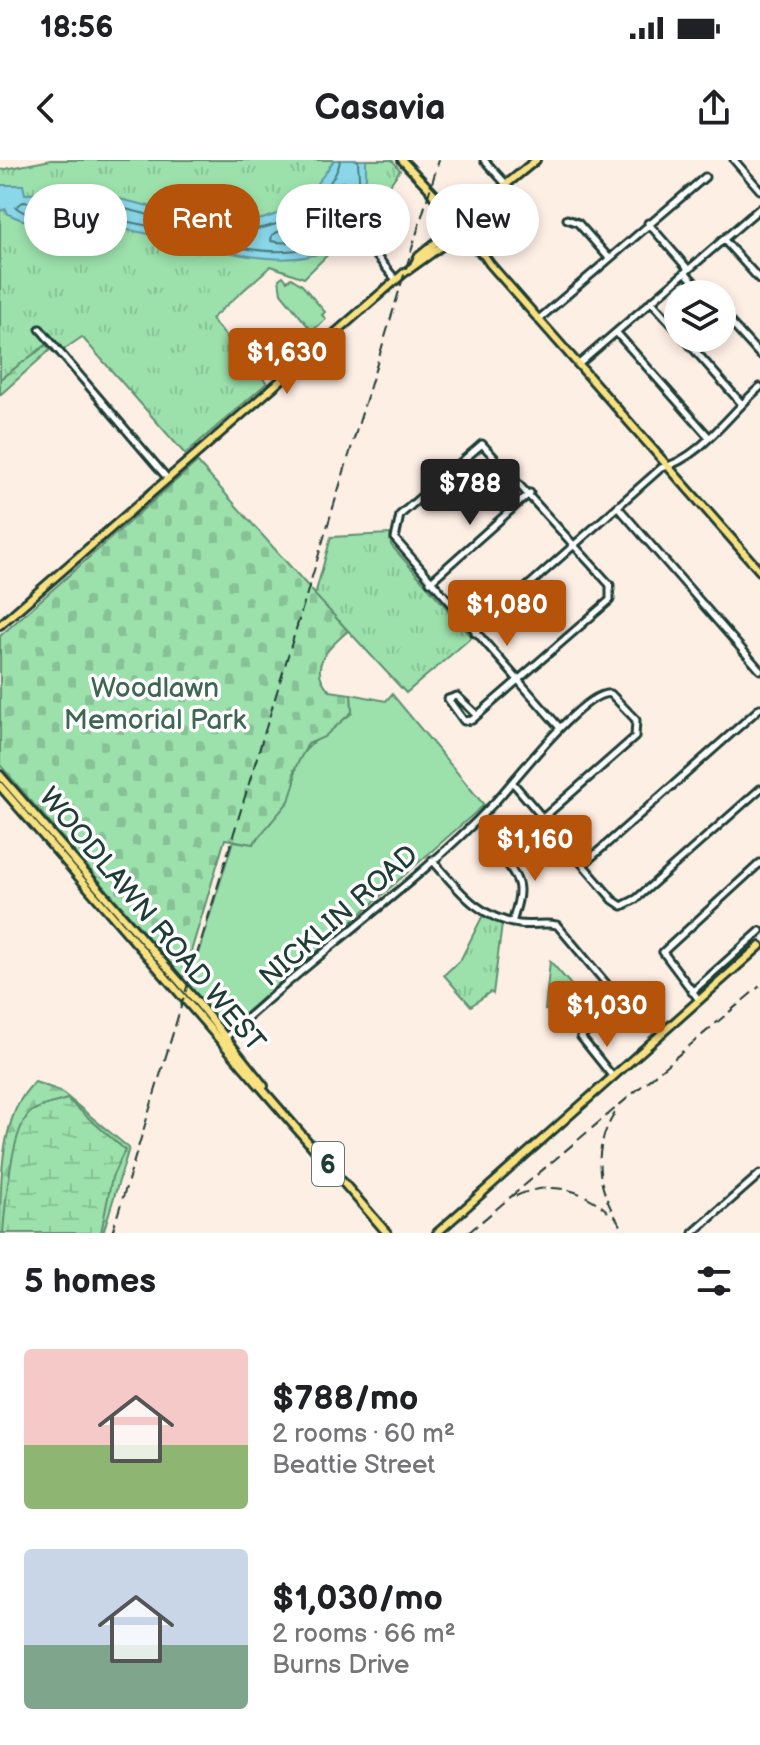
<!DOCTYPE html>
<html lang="en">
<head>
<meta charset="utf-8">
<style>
	:root { --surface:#fff; --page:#f6f6f6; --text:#202124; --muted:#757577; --accent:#b45309 }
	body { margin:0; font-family:"Balsamiq Sans",sans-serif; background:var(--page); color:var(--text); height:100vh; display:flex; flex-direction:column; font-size:30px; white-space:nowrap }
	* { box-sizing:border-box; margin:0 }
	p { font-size:26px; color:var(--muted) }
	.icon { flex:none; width:44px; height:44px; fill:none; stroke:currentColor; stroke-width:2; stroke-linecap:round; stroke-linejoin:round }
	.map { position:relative; height:1073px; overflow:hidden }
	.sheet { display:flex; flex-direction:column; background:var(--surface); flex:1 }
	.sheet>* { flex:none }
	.hud { position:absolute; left:24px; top:24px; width:712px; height:72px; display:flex; gap:16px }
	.tools { position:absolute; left:664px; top:120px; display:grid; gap:16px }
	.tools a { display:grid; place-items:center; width:72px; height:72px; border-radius:50%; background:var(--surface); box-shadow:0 4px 12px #0003; font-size:40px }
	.price { position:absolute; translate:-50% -68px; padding:0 18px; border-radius:8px; background:var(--accent); color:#fff; font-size:26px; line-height:52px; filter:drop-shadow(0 2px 4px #0008) }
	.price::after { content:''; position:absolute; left:50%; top:48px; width:24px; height:18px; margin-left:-12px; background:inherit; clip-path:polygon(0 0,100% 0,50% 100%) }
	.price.on { background:#222; color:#fff }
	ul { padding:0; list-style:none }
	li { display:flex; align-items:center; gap:24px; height:200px; padding:0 24px }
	li span { display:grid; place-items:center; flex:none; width:224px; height:160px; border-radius:8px; color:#555 }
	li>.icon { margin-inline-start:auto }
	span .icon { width:96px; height:96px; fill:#fffc; stroke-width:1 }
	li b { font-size:34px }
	h2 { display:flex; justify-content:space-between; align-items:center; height:96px; padding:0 24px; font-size:34px }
	.tag { padding:0 28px; border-radius:36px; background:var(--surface); box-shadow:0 4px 12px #0003; font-size:28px; line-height:72px }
	.tag.on { background:var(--accent); color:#fff }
	.status { display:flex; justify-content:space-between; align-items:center; height:56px; padding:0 40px; background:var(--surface); direction:ltr }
	.status svg { height:22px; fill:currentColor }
	header { display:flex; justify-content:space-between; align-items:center; height:104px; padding:0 24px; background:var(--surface); font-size:36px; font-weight:600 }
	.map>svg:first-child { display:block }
	.grass { fill:#9ce1ac; stroke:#5e8f70; stroke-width:2 }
	.forest { fill:url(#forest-firs); stroke:#5e8f70; stroke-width:2 }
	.wetland { fill:url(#wetland-marsh); stroke:#5e8f70; stroke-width:2 }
	.cemetery { fill:url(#cemetery-stones); stroke:#5e8f70; stroke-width:2 }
	.park { fill:url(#park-tufts); stroke:#5e8f70; stroke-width:2 }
	.water { fill:#8ad7e9; stroke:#5f99a1; stroke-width:2 }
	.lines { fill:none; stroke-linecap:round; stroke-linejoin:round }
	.shore { stroke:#4a7b7c; stroke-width:2 }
	.minor-casing { stroke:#1f3d34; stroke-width:11 }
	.major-casing { stroke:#1f3d34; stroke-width:12 }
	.minor { stroke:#fff; stroke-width:5 }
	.major { stroke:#fae180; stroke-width:6 }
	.rail { stroke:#1f3d34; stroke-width:2; stroke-dasharray:12 6; stroke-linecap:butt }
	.labels { text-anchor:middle; stroke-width:7; stroke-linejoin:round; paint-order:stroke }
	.shield { fill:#fff; stroke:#627771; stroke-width:2 }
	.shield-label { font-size:26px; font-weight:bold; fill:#1f3d34 }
	.park-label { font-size:28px; fill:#3e6652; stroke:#fff }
	.street-label { font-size:28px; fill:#1f3d34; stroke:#fff }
</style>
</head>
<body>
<div class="status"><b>18:56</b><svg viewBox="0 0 49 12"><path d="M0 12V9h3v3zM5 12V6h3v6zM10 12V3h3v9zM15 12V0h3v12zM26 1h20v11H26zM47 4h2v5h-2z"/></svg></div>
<header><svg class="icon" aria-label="back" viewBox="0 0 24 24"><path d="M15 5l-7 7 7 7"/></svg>Casavia<svg class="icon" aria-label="share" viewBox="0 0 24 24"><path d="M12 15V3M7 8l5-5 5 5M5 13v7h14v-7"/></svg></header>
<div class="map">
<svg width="760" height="1073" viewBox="0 0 760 1073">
	<defs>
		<pattern id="forest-firs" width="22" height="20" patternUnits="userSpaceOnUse" patternTransform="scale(2)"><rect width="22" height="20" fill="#9ce1ac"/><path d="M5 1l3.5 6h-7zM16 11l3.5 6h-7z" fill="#86c295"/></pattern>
		<pattern id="wetland-marsh" width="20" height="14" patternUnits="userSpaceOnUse" patternTransform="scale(2)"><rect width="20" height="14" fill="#9ce1ac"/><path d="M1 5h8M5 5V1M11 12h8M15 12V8" fill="none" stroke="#86c295"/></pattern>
		<pattern id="cemetery-stones" width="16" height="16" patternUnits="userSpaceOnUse" patternTransform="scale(2)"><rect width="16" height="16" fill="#9ce1ac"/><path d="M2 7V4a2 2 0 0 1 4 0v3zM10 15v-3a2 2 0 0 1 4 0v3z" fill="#86c295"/></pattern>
		<pattern id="park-tufts" width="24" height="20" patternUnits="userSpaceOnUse" patternTransform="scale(2)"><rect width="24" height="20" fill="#9ce1ac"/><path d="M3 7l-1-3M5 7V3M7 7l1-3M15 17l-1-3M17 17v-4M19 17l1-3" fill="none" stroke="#86c295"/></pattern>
	</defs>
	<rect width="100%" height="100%" fill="#feefe5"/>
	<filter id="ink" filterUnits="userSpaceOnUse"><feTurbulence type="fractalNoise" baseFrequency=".0125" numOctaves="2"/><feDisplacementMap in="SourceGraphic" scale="16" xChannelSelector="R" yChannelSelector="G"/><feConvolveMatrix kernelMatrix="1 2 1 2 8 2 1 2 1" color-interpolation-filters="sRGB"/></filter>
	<g filter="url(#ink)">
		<path class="grass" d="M 283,116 L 287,121 L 291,118 L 302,125 L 325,152 L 322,155 L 326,159 L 312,171 L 281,133 L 279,119 Z
			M 351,534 L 386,541 L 392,534 L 484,645 L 232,867 L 226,868 L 188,826 L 233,681 L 253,684 L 295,622 C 290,589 330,572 352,553 Z"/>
		<path class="forest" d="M 46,185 L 51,189 L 0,235 L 0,219 Z
			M 35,922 L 60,931 L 129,988 L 103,1073 L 0,1073 C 0,1025 0,952 35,922 Z"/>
		<path class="wetland" d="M 67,939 L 125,990 L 112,1017 L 101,1073 L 3,1073 C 5,1047 11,968 31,952 C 40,945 56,943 67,939 Z"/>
		<path class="cemetery" d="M 197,302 L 348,471 C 329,487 306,507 330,531 L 351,534 L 352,552 L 324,577 L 308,584 L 294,610 L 295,622 L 289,641 L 253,684 L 225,679 L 183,818 L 0,605 L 0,476 Z"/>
		<path class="park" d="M 51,0 L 392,0 L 400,10 L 370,53 L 304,118 L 271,106 L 211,159 L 267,223 L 185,294 L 82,177 L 56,195 L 46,185 L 0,219 L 0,10 Z
			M 390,374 L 391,385 L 472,477 L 406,533 L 315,435 L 331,377 Z
			M 483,755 L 502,764 L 493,834 L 490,832 L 471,846 L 444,815 L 461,799 Z
			M 550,801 L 595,852 L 591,857 L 584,845 L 574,853 L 545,850 Z"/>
		<path class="water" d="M 334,0 L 366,0 C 371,157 215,83 128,70 C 85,64 47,73 8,54 L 6,49 L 0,51 L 0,25 L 23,25 L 25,34 C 47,33 70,32 92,34 C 187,47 268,106 334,0 Z"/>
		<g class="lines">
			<path class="shore" d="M 340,0 C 339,13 327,27 319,36 C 254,104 166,52 90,42 C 68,40 45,43 23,42 L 16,47 C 33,64 100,59 128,62 C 193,71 331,136 358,37 C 361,25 358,12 358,0
				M 342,22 L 348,23 C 349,61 306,89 271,81 L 272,75 L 317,52 Z"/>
			<defs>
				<path id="minor" d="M 484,0 L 507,25
					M 734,0 L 760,30
					M 567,59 L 578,63 L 609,98
					M 648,63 L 688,109
					M 724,80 L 760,120
					M 366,83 L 396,120
					M 685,112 L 705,134
					M 651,141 L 678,171
					M 722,153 L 760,195
					M 539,159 L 705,17
					M 40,169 L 168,319
					M 616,172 L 708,276
					M 684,178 L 741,243
					M 579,204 L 760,48
					M 618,347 L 760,510
					M 430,422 L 530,333
					M 475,473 L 661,308 C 700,299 730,253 760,227
					M 477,555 L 457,536 L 448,539 L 464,561 L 472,560 L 610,440 L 610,425 L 482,284 L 400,355 L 395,379 L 560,568
					M 513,623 L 613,740 L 622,746 L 636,739 L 760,629
					M 500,695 C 524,723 522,729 512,763
					M 432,700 C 458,729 478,758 519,764 C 532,766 545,762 557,765 L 615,834 L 614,844 L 581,877 L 613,917
					M 584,704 L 760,548
					M 692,832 L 760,771
					M 699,840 L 663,792 L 760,703
					M 223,880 C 310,797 411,730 494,643 C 513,623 586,527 611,534 L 636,560 L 635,577 L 544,657
					M 693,1073 L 760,1014"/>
				<path id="major" d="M 402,0 L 461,62 L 490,104 L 760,411
					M 430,31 L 462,76 L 482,94
					M 414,105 L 418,97 L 536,0
					M 0,465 L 404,113 L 450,80 L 489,41
					M 0,615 L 198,843 L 264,926
					M 0,626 L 387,1073
					M 437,1073 L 760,786"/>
			</defs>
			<use href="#minor" class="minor-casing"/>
			<use href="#major" class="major-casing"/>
			<use href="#minor" class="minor"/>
			<use href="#major" class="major"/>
			<path class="rail" d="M 615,953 C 589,993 598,1035 625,1071
				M 516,1036 C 548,1021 583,1028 608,1052
				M 112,1073 L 439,0
				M 468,1073 L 760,826"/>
		</g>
	</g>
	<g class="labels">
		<rect class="shield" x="312" y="982" width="32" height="44" rx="6"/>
		<g class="shield-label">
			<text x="328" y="1013">6</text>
		</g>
		<g class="park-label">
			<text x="155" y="537">Woodlawn<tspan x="155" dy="32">Memorial Park</tspan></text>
		</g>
		<g class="street-label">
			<text transform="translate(338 755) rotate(-41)" y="10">NICKLIN ROAD</text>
			<text transform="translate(153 759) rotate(50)" y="10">WOODLAWN ROAD WEST</text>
		</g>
	</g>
</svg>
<div class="tools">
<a><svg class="icon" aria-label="layers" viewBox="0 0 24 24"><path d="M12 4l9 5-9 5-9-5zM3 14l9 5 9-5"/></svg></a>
</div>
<b class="price" style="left:287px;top:236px">$1,630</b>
<b class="price on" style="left:470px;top:367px">$788</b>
<b class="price" style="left:507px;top:488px">$1,080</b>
<b class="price" style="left:535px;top:723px">$1,160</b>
<b class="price" style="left:607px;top:889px">$1,030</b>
<div class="hud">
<a class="tag">Buy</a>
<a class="tag on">Rent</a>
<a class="tag">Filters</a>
<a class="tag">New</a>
</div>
</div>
<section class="sheet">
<h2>5 homes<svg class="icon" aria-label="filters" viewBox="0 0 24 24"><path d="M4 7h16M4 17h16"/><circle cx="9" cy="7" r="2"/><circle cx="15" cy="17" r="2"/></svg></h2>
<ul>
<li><span style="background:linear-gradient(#f6c9c9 60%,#8fb573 0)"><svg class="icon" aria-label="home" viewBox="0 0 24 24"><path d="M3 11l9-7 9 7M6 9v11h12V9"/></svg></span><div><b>$788/mo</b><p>2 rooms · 60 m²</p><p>Beattie Street</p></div></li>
<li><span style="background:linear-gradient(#c9d6e8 60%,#7fa58c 0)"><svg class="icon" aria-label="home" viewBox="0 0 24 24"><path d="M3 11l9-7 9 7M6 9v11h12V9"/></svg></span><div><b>$1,030/mo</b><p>2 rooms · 66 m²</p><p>Burns Drive</p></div></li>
</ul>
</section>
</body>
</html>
